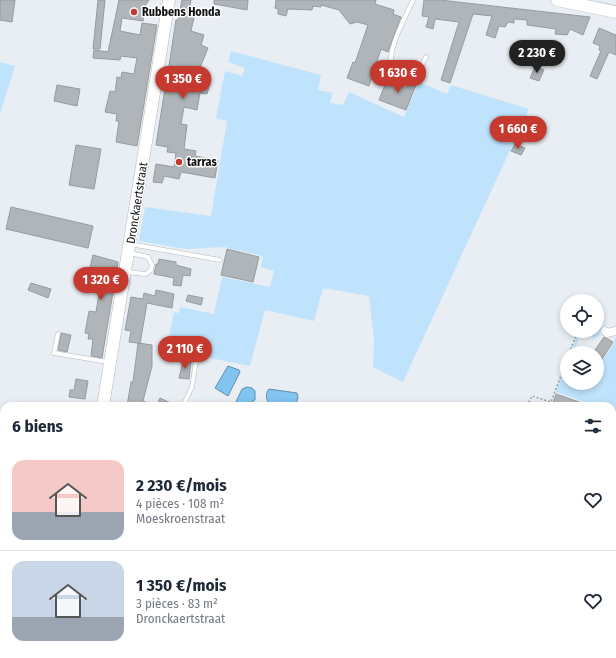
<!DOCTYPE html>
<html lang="fr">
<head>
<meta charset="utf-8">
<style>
	:root { --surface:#fff; --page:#f2f2f3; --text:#1f2937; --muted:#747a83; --line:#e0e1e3; --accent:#c6392f }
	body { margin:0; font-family:"Fira Sans Condensed",sans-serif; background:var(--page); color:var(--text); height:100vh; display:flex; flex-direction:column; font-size:15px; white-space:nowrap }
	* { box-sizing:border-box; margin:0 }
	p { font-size:13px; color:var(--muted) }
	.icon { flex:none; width:22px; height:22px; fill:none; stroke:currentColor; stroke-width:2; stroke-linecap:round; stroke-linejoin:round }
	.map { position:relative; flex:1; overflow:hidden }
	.details { position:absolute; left:0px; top:402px; width:616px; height:256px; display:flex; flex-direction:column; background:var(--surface); border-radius:12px 12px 0 0; box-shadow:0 2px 6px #0003 }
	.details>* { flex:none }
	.controls { position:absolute; left:560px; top:294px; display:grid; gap:8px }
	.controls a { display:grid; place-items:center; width:44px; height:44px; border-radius:50%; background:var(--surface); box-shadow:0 2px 6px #0003; font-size:20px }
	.price { position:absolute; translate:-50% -34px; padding:0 9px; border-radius:14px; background:var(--accent); color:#fff; font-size:13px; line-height:26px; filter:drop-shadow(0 1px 2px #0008) }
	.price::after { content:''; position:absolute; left:50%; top:24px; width:12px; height:9px; margin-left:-6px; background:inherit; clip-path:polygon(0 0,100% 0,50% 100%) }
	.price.active { background:#222; color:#fff }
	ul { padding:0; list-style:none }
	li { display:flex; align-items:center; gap:12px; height:100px; padding:0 12px }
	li+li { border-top:1px solid var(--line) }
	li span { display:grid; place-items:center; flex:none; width:112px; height:80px; border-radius:12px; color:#555 }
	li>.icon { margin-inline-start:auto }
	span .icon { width:48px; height:48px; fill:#fffc; stroke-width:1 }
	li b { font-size:17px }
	h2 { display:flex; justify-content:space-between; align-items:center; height:48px; padding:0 12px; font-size:17px }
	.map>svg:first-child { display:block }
	.green { fill:#bfe3fc }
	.water { fill:#81c4f0; stroke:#5f8eae }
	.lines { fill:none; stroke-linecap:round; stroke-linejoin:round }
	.stream { stroke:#5f8eae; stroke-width:2.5 }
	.building { fill:#afb5b9; stroke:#969ca0 }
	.lane-casing { stroke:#b4babf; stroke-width:5 }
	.street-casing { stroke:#b4babf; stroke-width:9 }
	.secondary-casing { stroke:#b4babf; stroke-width:13 }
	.path { stroke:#989da1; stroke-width:1.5; stroke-dasharray:2 2; stroke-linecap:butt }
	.lane { stroke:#fff; stroke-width:4 }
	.street { stroke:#fff; stroke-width:8 }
	.secondary { stroke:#fff; stroke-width:12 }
	.poi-dot { fill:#c6392f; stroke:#fff; stroke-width:1.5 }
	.labels { text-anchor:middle; stroke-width:3; stroke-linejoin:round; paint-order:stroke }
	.poi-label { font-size:12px; font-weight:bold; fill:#0f1113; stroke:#fff; text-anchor:start }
	.street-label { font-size:12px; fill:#0f1113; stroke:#fff }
</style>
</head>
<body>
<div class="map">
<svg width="616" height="658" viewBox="0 0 616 658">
	<rect width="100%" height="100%" fill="#e8eef3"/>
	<path class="green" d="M 231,51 L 321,75 L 318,90 L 333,93 L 330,103 L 343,105 L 349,92 L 404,117 L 419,82 L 447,94 L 451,85 L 529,109 L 403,382 L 373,367 L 374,340 L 369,296 L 323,288 L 314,321 L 265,310 L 250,366 L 205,357 L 208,343 L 169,336 L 174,312 L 179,313 L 180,307 L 214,314 L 222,277 L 270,287 L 274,271 L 261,267 L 263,256 L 224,247 L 186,249 L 139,241 L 145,207 L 211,216 L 227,121 L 216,118 L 225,71 L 242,76 L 245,68 L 228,62 Z
		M 0,62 L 15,66 L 0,114 Z
		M 597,328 L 602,329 L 599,336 L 595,338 L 581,333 L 574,352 L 576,353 L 570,353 L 579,331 L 597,331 Z
		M 616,336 L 616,569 L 612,567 L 612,406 L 587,406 L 588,403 L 556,392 L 567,362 L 567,383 L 597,383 L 597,369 L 614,343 Z
		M 0,428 L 4,429 L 4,481 L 0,473 Z
		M 612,619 L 616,621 L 616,658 L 536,658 L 538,654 L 612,654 Z
		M 232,654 L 274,654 L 280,658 L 236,658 Z"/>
	<path class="water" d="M 228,366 L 239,370 L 240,372 L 228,396 L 215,388 Z
		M 247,387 L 252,388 L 255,391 L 255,400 L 247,405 L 236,402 L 242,389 Z
		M 269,389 L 297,393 L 298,397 L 296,406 L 270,405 C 266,401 265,393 269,389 Z"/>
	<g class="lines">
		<path class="stream" d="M 0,459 L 4,462
			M 0,514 L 4,509
			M 229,654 L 233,658"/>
	</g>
	<path class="building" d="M 0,0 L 15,0 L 12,22 L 0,20 Z
		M 98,0 L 105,0 L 100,49 L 93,49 Z
		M 119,0 L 149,0 L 145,6 L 143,21 L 122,18 L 120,31 L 140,35 L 142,23 L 157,25 L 137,146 L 116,142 L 119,121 L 116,121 L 117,114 L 105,112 L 110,91 L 115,92 L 117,77 L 121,78 L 122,72 L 134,74 L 137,58 L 121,56 L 120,60 L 93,58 L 94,50 L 108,52 Z
		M 182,0 L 191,0 L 189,12 L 195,13 L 191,31 L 204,35 L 201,45 L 208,48 L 197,75 L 211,79 L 207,94 L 200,93 L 197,110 L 184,107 L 181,124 L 187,125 L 184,149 L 196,151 L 195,156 L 218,160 L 215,178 L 181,172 L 179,179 L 164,176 L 162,183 L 153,182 L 156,164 L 174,167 L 176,153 L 167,152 L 168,147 L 156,145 L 166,82 L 176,73 L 168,72 L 176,20 L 178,20 Z
		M 214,0 L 248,0 L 247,10 L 214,4 Z
		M 276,0 L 376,0 L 375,4 L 394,10 L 393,14 L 401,17 L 388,52 L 381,49 L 369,86 L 347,78 L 353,62 L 355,63 L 368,25 L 357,22 L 350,24 L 339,10 L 321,5 L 321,7 L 313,6 L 312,10 L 288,9 L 286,16 L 278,14 L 278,9 L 275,8 Z
		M 424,0 L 440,0 L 590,17 L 583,35 L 570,29 L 567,35 L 555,34 L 556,29 L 527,25 L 527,20 L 514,19 L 514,23 L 508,22 L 505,27 L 499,26 L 495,38 L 486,35 L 492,16 L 473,14 L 450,83 L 441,80 L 459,22 L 435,19 L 433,29 L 426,27 L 429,17 L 422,16 Z
		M 599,28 L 616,35 L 616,55 L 609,52 L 597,79 L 590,76 L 601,51 L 599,50 L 600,46 L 593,43 Z
		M 535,67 L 544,70 L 539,81 L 530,78 Z
		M 411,77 L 418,80 L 406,110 L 379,100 L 387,80 L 407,88 Z
		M 57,85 L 80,89 L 77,106 L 54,101 Z
		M 515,144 L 525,148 L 521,155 L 511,151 Z
		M 76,145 L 101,149 L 94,189 L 69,185 Z
		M 11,207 L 93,226 L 88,248 L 6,229 Z
		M 227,249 L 259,257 L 253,282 L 221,275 Z
		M 93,255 L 118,262 L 102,358 L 91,356 L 93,339 L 88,339 L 89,334 L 85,333 L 89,311 L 96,312 L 100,288 L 89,286 L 90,279 L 84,277 L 85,270 L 89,272 Z
		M 159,259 L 176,262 L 176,265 L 191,269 L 190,276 L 183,275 L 181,286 L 173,285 L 174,278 L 154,274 L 156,264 L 158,264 Z
		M 31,283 L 51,289 L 48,298 L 28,290 Z
		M 156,290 L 174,294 L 172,308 L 147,303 L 140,344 L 138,343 L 152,345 L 152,366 L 143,401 L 154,406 L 127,406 L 131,382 L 133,382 L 138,343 L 129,342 L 131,331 L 125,330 L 131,297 L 143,299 L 144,293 L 155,296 Z
		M 188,295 L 203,298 L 201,305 L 186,301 Z
		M 61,333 L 71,335 L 67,352 L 58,350 Z
		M 604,337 L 613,342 L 597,367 L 597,353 L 593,353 Z
		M 183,361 L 191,362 L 189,379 L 179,378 Z
		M 76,379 L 88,381 L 85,399 L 69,397 L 70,390 L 74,390 Z
		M 556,394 L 588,405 L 588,406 L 552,406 Z
		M 160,398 L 177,406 L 156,406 Z"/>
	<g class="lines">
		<defs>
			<path id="lane" d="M 413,0 C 406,16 392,41 391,58 C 390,70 406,78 416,72 C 420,70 423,62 426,57
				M 130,244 L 220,260
				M 126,272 L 146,274 L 151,270 L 152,265 L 148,257 L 130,253
				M 58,334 L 54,353 L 108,362
				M 183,406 L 192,387 L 196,361"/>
			<path id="street" d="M 605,331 L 607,333 L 616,331
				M 0,424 L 4,425
				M 612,572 L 616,574
				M 472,658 L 473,654"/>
			<path id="secondary" d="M 557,0 L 616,12
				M 103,406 L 169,0
				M 65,658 L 66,654"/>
		</defs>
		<use href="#lane" class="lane-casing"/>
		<use href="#street" class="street-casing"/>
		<use href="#secondary" class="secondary-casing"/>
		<path class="path" d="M 569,353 L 578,331
			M 527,406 L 532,396 L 551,402 L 567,360"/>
		<use href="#lane" class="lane"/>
		<use href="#street" class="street"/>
		<use href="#secondary" class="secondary"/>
	</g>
	<g class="poi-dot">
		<circle cx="134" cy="12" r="4"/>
		<circle cx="179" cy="162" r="4"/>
	</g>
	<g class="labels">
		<g class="poi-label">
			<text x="142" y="16">Rubbens Honda</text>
			<text x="187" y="166">tarras</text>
		</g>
		<g class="street-label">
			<text transform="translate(137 203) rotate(-81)" y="4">Dronckaertstraat</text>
		</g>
	</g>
</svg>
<div class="controls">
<a><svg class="icon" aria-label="locate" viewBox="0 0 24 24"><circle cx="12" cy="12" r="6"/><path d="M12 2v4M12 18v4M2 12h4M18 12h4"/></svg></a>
<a><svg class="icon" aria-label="layers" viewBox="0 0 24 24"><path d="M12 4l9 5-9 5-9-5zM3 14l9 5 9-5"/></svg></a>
</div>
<b class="price active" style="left:537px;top:74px">2 230 €</b>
<b class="price" style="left:398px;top:94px">1 630 €</b>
<b class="price" style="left:183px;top:100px">1 350 €</b>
<b class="price" style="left:518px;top:150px">1 660 €</b>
<b class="price" style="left:101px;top:301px">1 320 €</b>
<b class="price" style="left:185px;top:370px">2 110 €</b>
<section class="details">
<h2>6 biens<svg class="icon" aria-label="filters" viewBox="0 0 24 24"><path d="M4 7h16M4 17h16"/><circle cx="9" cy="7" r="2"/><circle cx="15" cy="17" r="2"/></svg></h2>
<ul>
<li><span style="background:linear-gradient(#f6c9c9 65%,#9aa5b1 0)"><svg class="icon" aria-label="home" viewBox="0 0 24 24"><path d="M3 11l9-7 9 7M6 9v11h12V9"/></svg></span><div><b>2 230 €/mois</b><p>4 pièces · 108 m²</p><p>Moeskroenstraat</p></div><svg class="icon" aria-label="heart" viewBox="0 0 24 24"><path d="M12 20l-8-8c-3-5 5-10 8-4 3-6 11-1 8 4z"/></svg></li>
<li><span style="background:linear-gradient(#c9d6e8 70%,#9aa5b1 0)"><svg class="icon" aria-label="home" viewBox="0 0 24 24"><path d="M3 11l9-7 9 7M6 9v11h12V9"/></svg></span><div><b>1 350 €/mois</b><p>3 pièces · 83 m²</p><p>Dronckaertstraat</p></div><svg class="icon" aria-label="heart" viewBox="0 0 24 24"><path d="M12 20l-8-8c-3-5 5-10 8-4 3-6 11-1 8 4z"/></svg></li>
</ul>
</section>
</div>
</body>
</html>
